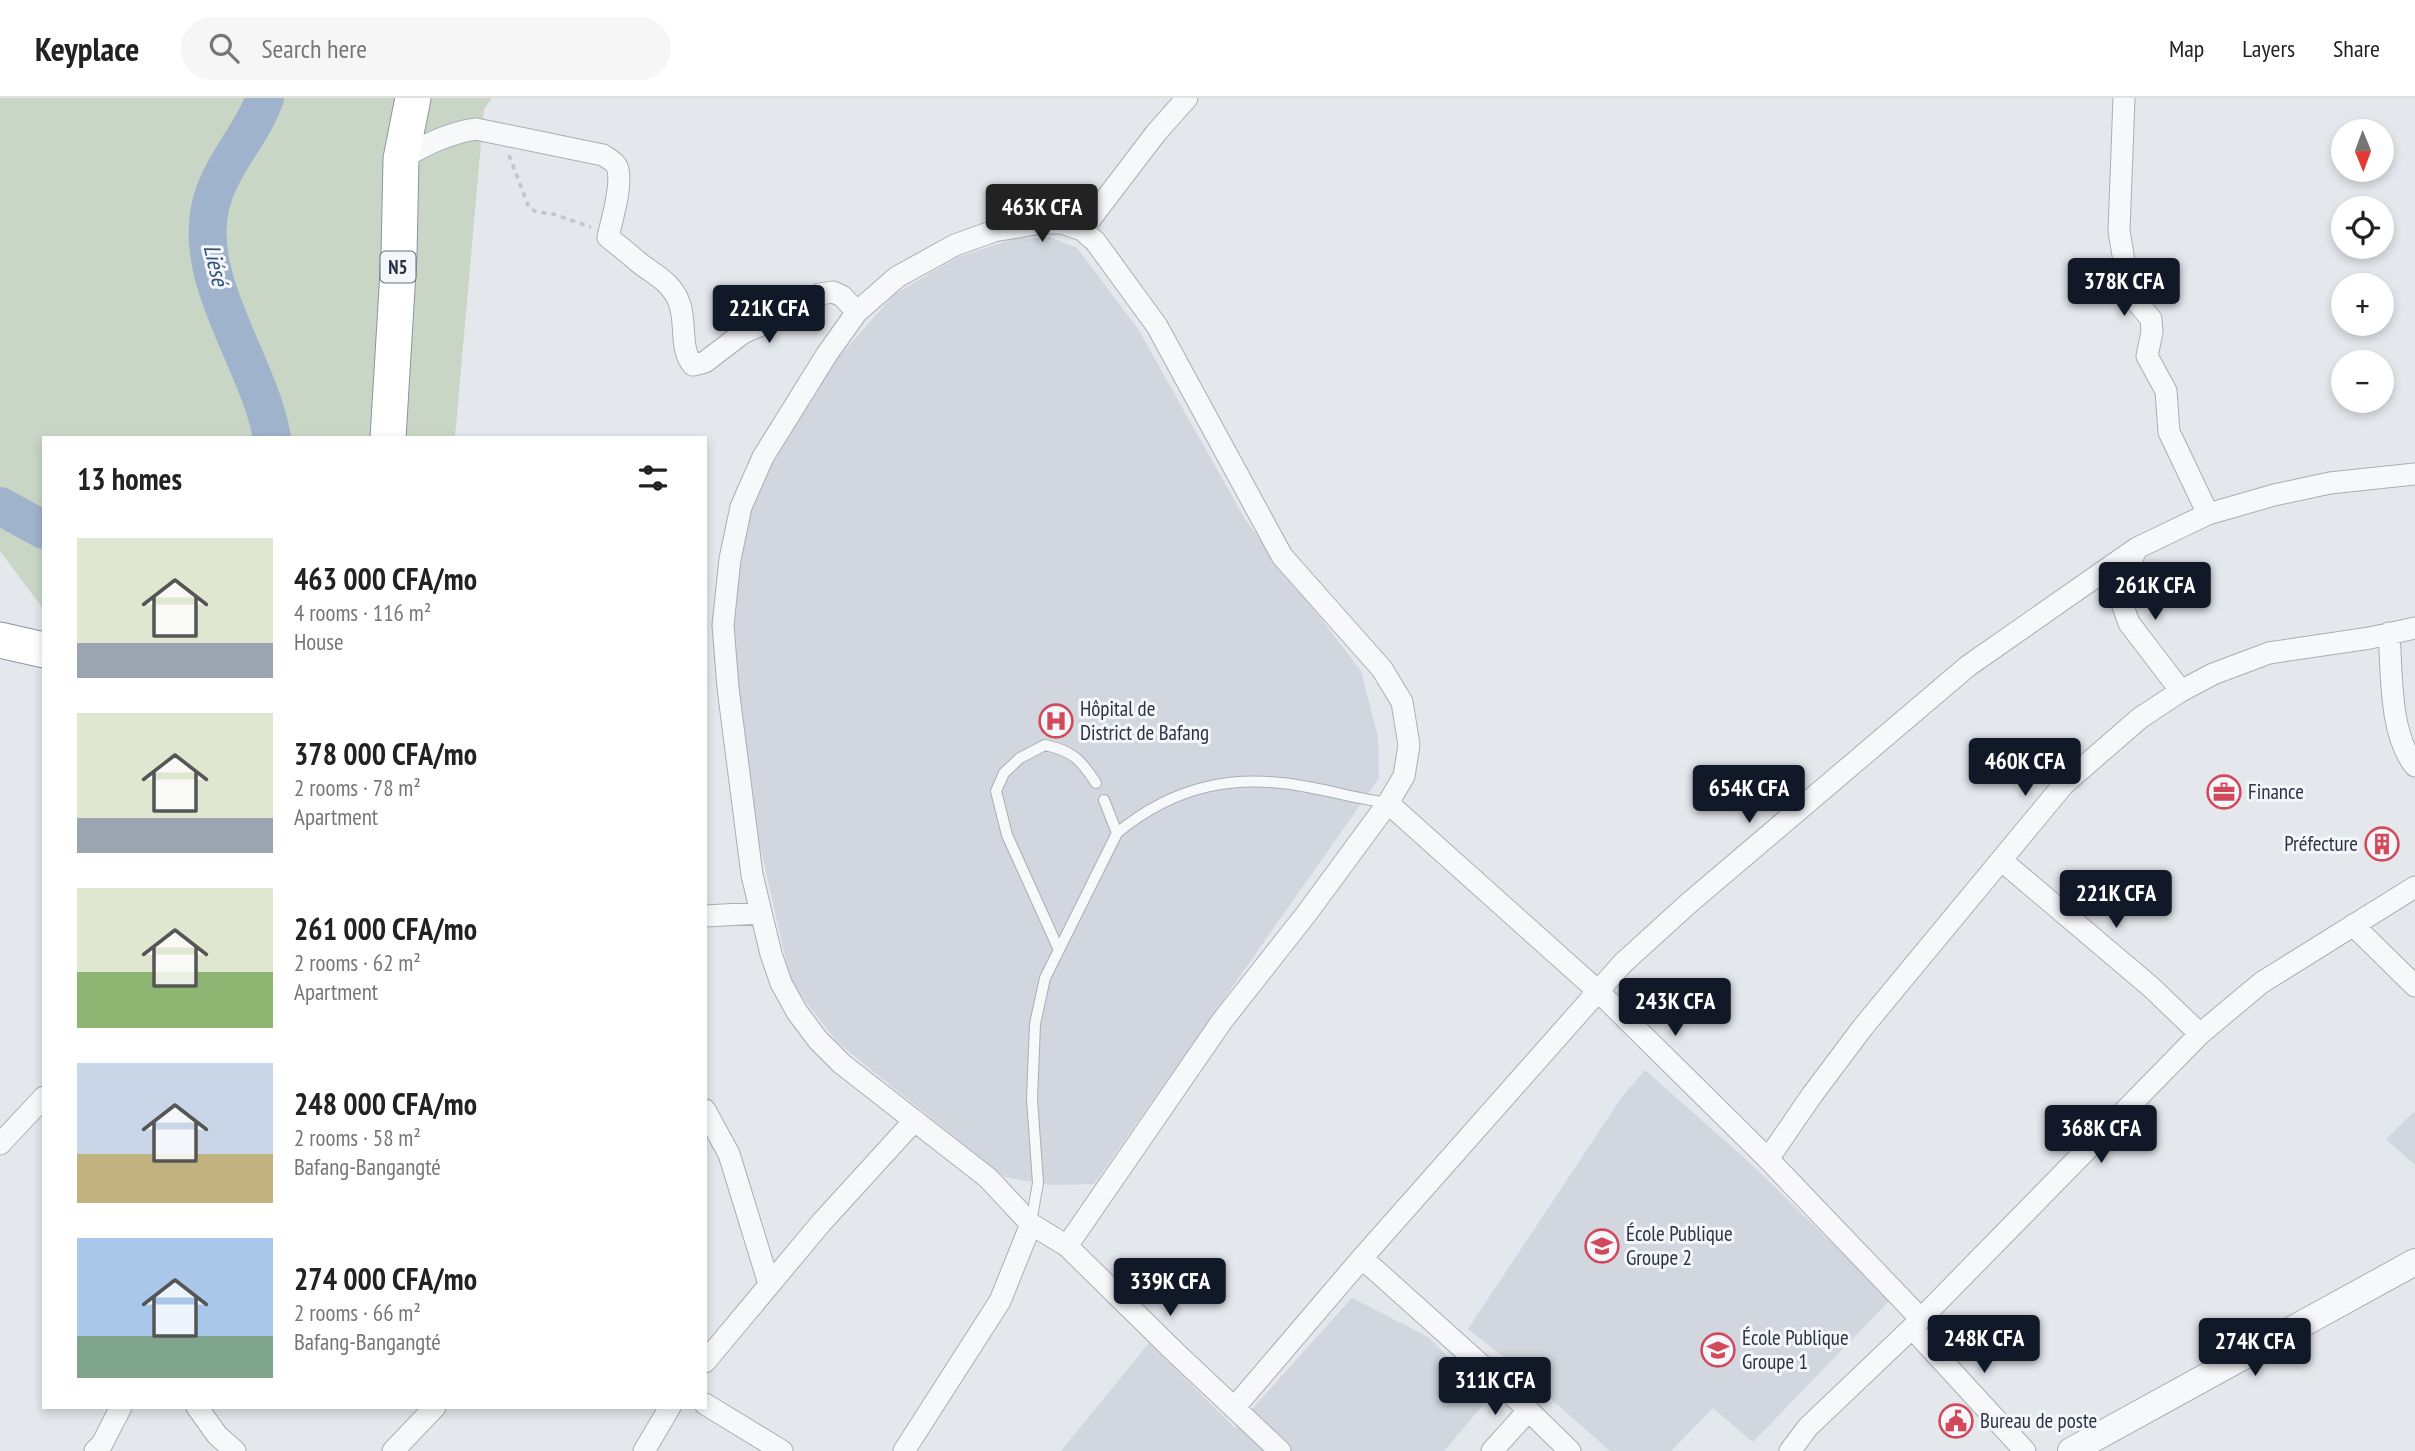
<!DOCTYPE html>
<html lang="en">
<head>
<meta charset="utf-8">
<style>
	:root { --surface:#fff; --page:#f6f6f6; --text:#222; --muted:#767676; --line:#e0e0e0; --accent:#111827 }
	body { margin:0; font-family:"PT Sans Narrow",sans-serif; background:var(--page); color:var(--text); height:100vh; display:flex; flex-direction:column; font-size:26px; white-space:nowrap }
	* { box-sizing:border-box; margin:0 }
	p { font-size:23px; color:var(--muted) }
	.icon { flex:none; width:38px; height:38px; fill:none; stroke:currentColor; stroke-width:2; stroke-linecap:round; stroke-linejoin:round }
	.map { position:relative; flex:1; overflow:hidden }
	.details { position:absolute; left:42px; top:338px; width:665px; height:973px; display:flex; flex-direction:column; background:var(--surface); border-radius:0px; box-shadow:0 4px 10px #0003 }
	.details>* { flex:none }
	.needle { width:46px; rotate:179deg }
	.tools { position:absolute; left:2331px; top:21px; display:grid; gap:14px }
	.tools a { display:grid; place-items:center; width:63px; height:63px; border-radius:50%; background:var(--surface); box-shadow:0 4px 10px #0003; font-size:35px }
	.price { position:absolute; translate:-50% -60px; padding:0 16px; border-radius:7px; background:var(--accent); color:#fff; font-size:23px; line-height:46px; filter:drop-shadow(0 2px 4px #0008) }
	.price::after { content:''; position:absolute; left:50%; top:42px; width:21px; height:16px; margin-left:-10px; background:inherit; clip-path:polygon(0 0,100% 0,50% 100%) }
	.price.on { background:#222; color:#fff }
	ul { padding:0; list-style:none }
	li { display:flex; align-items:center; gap:21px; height:175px; padding:0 35px }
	li span { display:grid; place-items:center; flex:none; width:196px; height:140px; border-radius:0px; color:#555 }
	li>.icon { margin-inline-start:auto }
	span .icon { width:84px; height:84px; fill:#fffc; stroke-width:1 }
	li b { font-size:30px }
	h2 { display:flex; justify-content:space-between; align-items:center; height:84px; padding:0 35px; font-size:30px }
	header { display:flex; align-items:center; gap:42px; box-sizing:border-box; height:98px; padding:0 35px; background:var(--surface); border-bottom:2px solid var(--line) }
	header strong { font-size:33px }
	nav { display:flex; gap:38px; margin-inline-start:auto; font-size:24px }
	.search { width:490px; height:63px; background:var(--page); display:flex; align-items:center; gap:18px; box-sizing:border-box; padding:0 24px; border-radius:38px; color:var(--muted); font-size:26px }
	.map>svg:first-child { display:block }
	.built { fill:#d2d6de }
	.green { fill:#c9d6c5 }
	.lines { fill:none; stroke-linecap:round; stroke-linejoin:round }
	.river { stroke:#9fb4cc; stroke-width:38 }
	.service-casing { stroke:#a9aeb7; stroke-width:12 }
	.minor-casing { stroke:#a9aeb7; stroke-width:23 }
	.tertiary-casing { stroke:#a9aeb7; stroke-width:28 }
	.trunk-casing { stroke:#8b94a3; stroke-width:37 }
	.path { stroke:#c2c5cb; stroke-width:3.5; stroke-dasharray:5 5; stroke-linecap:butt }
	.service { stroke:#f7f8fa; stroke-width:10 }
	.minor { stroke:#f7f8fa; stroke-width:21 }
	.tertiary { stroke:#f7f8fa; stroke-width:26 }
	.trunk { stroke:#fff; stroke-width:35 }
	.labels { text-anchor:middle; stroke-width:6; stroke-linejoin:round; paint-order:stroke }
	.shield { fill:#f4f6f9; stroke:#676e7b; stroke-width:2 }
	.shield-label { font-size:19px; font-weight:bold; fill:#2b3445 }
	.poi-label { font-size:21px; fill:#2b3445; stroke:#f4f6f9; text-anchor:start }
	.water-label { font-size:23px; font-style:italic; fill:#34527a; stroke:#f4f6f9 }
</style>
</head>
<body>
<header>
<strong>Keyplace</strong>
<div class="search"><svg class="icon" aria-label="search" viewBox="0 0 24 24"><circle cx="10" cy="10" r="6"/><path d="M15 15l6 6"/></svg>Search here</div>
<nav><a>Map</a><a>Layers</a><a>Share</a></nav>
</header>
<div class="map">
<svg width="2415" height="1353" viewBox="0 0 2415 1353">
	<rect width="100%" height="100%" fill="#e4e7ec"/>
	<path class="built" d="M 1049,139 L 1077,150 L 1138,231 L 1246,423 L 1361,573 L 1378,639 L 1379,680 L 1094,1086 L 1051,1087 L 1004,1079 L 837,944 L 791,885 L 758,739 L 736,607 L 733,491 L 747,408 L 834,264 L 895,196 L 958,159 L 1013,141 Z
		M 1645,972 L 1750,1065 L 1890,1202 L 1753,1344 L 1713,1310 L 1671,1353 L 1610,1353 L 1525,1278 L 1523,1274 L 1468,1231 L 1622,999 Z
		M 2415,1013 L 2415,1067 L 2386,1041 Z
		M 1352,1200 L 1428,1239 L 1489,1300 L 1444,1353 L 1061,1353 L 1149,1245 L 1235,1330 Z"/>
	<path class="green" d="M 0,0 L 492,0 L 484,11 L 455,339 L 44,340 L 44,512 L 0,453 Z"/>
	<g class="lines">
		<path class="river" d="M 265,0 C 251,39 219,68 210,110 C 194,186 260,267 272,340
			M 0,408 L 44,432"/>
		<defs>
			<path id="service" d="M 1104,702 L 1117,735
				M 1059,852 L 1007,737 L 996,693 L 1004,675 L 1020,660 L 1045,647 C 1073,653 1081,662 1096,685
				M 1031,1124 L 1038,1085 L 1032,1001 L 1035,926 L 1045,880 L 1117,735 C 1175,687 1236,675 1308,689 C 1335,694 1361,701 1388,705"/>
			<path id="minor" d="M 2124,0 L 2119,133 L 2124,163 L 2136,203 L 2151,221 L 2152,234 L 2147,258 L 2166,293 L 2169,334 L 2208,416
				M 401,61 C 425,47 448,35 476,31 L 603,57 C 609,61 617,65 618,72 C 622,89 612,121 608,139 C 618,147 628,155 637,163 C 654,177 671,183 679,204 C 687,224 679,251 693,267 L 705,264 L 743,235 L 793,213 L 820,196 L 833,194 L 842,198 L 857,214
				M 1082,132 L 1156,35 L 1187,0
				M 2136,452 L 2124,478 L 2121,503 L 2129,525 L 2181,593
				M 2389,535 C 2392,575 2389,636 2415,668
				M 1388,705 L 1599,894 L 1768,1061 L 1920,1220
				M 2001,762 L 2151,889 L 2200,936
				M 705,818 L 761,815
				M 2353,827 L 2415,888
				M 705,1012 L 729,1056 L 769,1186
				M 0,1046 L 44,999
				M 1768,1061 L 1812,997 L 1863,929 L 2064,686 L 2140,620 L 2181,593 L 2213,576 L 2269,555 L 2370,540 L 2415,530
				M 1067,1148 L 1222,923 L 1307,815 L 1388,705 L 1404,678 L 1409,647 L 1402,604 L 1382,571 L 1282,458 L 1157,228 L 1095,143 L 1082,132 L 1062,125 L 1041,125 L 994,133 L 955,147 L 897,179 L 857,214 L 827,256 L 763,359 L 741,409 L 730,461 L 723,527 L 728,590 L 752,777 L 771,856 L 781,885 L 797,914 L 818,942 L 842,966 L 988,1080 L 1031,1126 L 1067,1148 L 1177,1256 L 1280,1353
				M 1362,1160 L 1490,1275 L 1570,1353
				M 1912,1230 L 2025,1353
				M 705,1264 L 821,1125 L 914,1023
				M 705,1306 L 782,1353
				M 197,1309 L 217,1337 L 235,1353
				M 1234,1310 L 1362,1160 L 1623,865 L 1689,805 L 1968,568 L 2137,450 L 2208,416 L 2274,397 L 2330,385 L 2415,376
				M 95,1353 L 102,1346 L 121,1309
				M 393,1353 L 435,1309
				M 644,1353 L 670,1309
				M 904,1353 L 1000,1203 L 1031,1126
				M 1492,1353 L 1528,1313
				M 1790,1353 L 1808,1329 L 1912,1230 L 2200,936 L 2261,885 L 2415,789"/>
			<path id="tertiary" d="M 2071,1353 L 2415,1164"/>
			<path id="trunk" d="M 388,340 L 399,157 L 401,61 L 413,0
				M 0,542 L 44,552"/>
		</defs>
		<use href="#service" class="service-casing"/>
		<use href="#minor" class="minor-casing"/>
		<use href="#tertiary" class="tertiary-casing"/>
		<use href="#trunk" class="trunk-casing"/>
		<path class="path" d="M 509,57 L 529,110 L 537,114 L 553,116 L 591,129"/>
		<use href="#service" class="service"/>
		<use href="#minor" class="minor"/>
		<use href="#tertiary" class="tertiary"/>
		<use href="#trunk" class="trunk"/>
	</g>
	<defs>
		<symbol id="hospital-ring" viewBox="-11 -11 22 22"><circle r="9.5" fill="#f4f6f9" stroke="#d1495b" stroke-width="1.5"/><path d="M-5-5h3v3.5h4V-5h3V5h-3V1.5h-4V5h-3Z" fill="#d1495b"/></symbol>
		<symbol id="office-ring" viewBox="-11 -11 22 22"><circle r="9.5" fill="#f4f6f9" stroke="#d1495b" stroke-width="1.5"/><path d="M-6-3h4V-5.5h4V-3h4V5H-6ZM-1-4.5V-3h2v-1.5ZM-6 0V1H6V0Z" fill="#d1495b"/></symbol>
		<symbol id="building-ring" viewBox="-11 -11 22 22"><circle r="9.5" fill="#f4f6f9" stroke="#d1495b" stroke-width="1.5"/><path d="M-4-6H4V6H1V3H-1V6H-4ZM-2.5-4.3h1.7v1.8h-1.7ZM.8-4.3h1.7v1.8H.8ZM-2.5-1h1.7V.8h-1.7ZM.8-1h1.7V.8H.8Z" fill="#d1495b"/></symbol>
		<symbol id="school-ring" viewBox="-11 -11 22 22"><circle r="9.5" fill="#f4f6f9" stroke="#d1495b" stroke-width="1.5"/><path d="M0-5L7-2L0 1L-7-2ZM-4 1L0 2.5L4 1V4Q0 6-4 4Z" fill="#d1495b"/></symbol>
		<symbol id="civic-ring" viewBox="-11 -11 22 22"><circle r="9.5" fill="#f4f6f9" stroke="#d1495b" stroke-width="1.5"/><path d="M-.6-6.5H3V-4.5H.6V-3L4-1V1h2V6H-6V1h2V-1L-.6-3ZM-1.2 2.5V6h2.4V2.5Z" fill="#d1495b"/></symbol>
	</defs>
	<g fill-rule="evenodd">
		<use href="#hospital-ring" x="1037" y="604" width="38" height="38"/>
		<use href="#office-ring" x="2205" y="675" width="38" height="38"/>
		<use href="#building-ring" x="2363" y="727" width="38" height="38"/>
		<use href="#school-ring" x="1583" y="1129" width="38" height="38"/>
		<use href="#school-ring" x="1699" y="1233" width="38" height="38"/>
		<use href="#civic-ring" x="1937" y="1304" width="38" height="38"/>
	</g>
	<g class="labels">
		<rect class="shield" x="380.5" y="153.5" width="35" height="31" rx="5"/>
		<g class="shield-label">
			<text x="398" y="176">N5</text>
		</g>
		<g class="poi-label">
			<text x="1080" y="618">Hôpital de<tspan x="1080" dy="24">District de Bafang</tspan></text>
			<text x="2248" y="701">Finance</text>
			<text x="2358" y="753" text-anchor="end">Préfecture</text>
			<text x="1626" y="1143">École Publique<tspan x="1626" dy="24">Groupe 2</tspan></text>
			<text x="1742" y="1247">École Publique<tspan x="1742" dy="24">Groupe 1</tspan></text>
			<text x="1980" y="1330">Bureau de poste</text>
		</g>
		<g class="water-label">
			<text transform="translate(216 167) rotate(77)" y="8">Liésé</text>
		</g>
	</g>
</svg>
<div class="tools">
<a><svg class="needle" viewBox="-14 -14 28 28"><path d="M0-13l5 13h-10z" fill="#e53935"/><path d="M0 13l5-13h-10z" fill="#767676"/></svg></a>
<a><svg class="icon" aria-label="locate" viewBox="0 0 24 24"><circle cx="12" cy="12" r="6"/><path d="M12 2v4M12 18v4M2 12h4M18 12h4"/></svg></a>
<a>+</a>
<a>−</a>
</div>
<b class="price on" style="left:1042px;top:146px">463K CFA</b>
<b class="price" style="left:2124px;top:220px">378K CFA</b>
<b class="price" style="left:769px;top:247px">221K CFA</b>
<b class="price" style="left:2155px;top:524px">261K CFA</b>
<b class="price" style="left:2025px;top:700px">460K CFA</b>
<b class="price" style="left:1749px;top:727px">654K CFA</b>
<b class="price" style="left:2116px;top:832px">221K CFA</b>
<b class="price" style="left:1675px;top:940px">243K CFA</b>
<b class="price" style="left:2101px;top:1067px">368K CFA</b>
<b class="price" style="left:1170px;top:1220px">339K CFA</b>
<b class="price" style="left:1984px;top:1277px">248K CFA</b>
<b class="price" style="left:2255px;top:1280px">274K CFA</b>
<b class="price" style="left:1495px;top:1319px">311K CFA</b>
<section class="details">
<h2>13 homes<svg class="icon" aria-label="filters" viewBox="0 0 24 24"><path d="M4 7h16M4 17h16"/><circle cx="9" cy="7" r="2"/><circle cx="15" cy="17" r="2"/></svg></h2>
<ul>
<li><span style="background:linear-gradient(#dfe7d0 75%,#9aa5b1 0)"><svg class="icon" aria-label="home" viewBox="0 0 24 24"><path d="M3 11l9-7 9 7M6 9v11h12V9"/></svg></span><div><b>463 000 CFA/mo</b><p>4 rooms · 116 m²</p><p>House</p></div></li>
<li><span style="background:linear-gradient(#dfe7d0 75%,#9aa5b1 0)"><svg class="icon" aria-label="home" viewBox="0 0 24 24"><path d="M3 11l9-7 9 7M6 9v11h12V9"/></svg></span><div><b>378 000 CFA/mo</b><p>2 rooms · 78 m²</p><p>Apartment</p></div></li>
<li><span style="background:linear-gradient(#dfe7d0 60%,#8fb573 0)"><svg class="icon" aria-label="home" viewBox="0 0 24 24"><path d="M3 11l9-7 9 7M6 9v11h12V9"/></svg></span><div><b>261 000 CFA/mo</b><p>2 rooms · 62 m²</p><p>Apartment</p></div></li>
<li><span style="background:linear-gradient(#c9d6e8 65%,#c2b280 0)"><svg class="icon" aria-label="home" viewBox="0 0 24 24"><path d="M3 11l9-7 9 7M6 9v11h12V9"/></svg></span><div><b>248 000 CFA/mo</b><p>2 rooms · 58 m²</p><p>Bafang-Bangangté</p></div></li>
<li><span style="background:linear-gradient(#a9c7e8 70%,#7fa58c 0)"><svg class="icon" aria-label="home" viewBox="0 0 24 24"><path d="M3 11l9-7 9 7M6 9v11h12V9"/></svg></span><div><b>274 000 CFA/mo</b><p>2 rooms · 66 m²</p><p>Bafang-Bangangté</p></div></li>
</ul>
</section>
</div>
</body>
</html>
